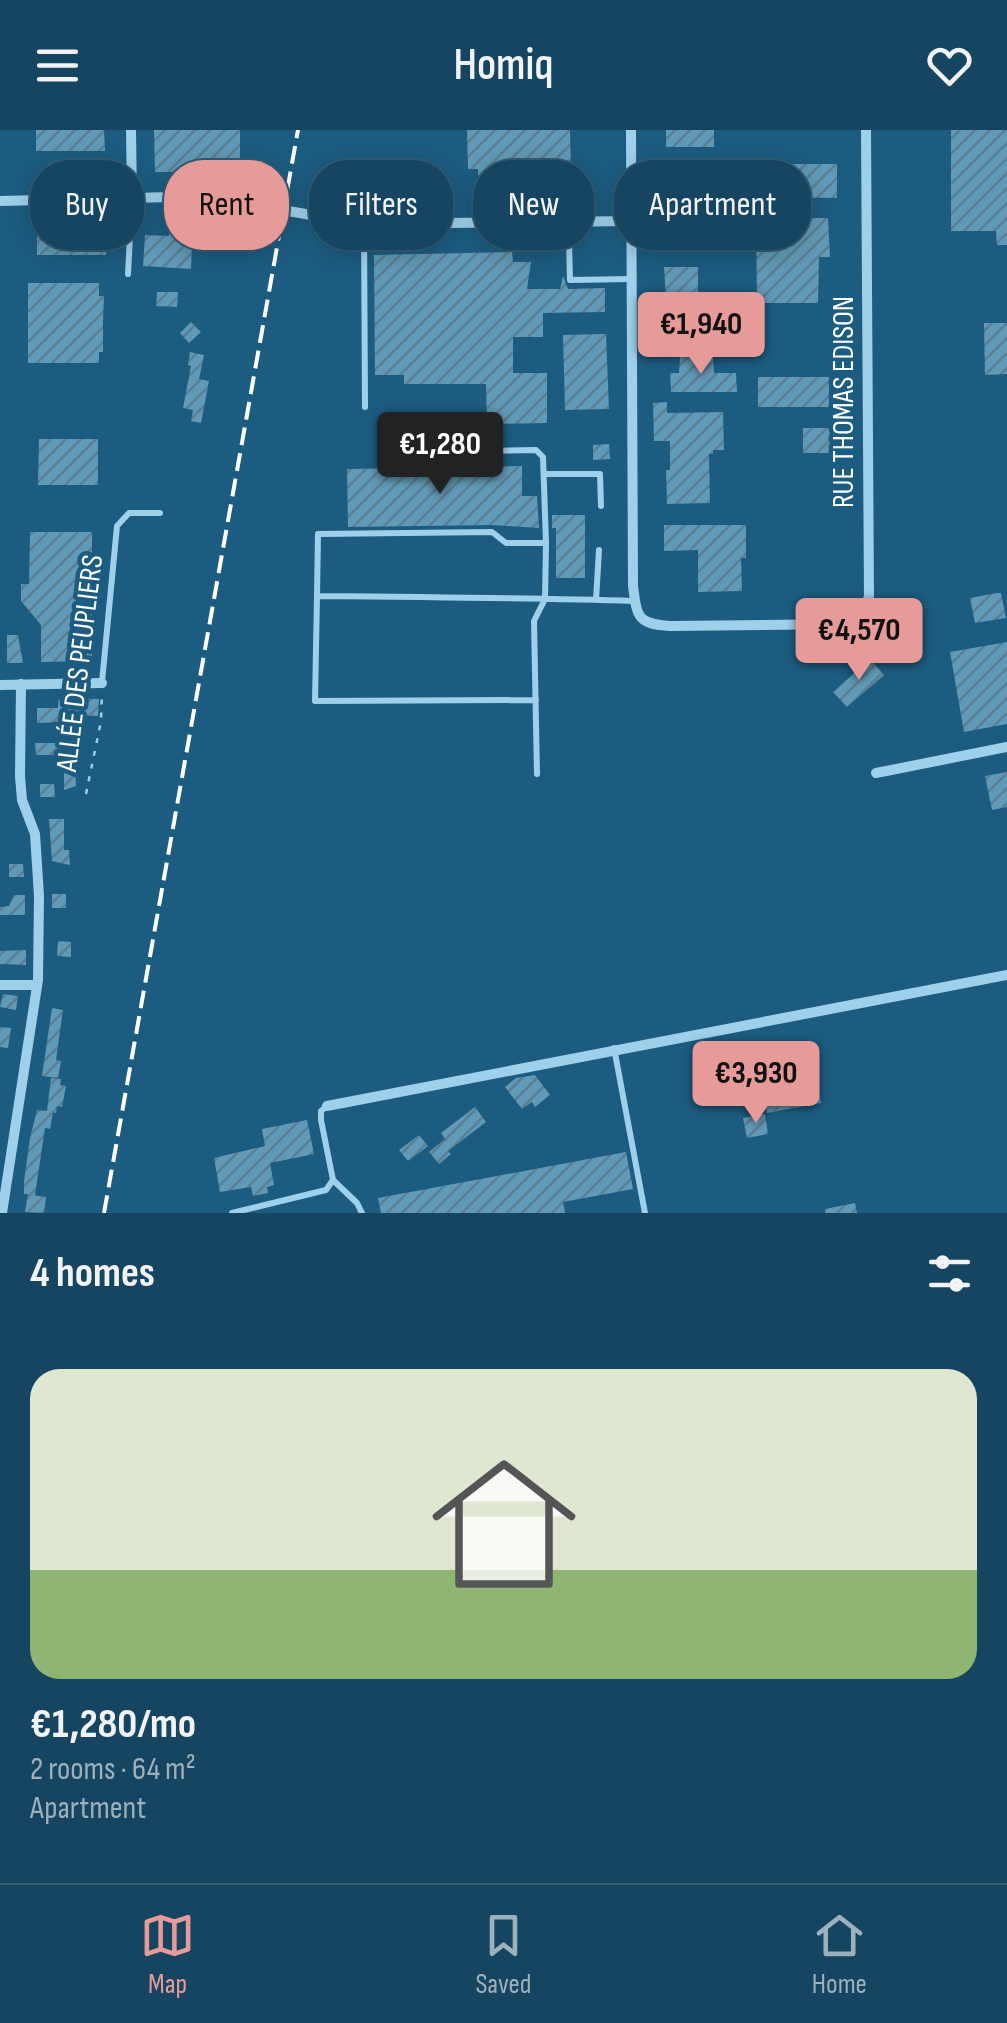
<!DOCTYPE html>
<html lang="en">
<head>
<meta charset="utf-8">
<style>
	:root { --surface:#154560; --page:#1e4c66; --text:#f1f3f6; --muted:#9db1bd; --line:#345d75; --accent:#e69b98 }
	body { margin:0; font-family:"Sofia Sans Condensed",sans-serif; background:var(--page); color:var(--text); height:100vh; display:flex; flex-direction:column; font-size:38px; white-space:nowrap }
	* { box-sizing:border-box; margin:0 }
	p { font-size:32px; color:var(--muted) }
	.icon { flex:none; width:55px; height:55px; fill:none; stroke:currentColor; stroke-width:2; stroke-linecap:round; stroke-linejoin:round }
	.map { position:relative; height:1083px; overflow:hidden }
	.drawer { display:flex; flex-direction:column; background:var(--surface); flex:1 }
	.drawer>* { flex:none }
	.hud { position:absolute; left:30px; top:30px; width:948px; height:90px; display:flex; gap:20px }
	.price { position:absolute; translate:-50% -85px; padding:0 22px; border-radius:10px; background:var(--accent); color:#111; font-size:32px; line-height:65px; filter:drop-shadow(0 2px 5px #0008) }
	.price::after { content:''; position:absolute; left:50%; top:60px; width:30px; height:22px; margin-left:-15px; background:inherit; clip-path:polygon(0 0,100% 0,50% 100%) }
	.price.current { background:#222; color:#fff }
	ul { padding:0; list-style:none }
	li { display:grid; align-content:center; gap:20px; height:530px; padding:0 30px }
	li span { display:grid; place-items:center; height:310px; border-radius:30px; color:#555 }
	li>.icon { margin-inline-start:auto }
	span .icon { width:180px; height:180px; fill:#fffc; stroke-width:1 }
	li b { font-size:42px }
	h2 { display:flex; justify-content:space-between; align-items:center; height:120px; padding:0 30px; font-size:42px }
	.chip { padding:0 35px; border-radius:40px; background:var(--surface); box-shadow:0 5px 25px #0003,0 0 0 2px var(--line); font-size:35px; line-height:90px }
	.chip.current { background:var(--accent); color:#111 }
	header { display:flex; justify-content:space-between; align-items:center; height:130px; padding:0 30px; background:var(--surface); font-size:45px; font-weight:600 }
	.dock { display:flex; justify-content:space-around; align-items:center; height:140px; border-top:2px solid var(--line); background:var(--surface); font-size:28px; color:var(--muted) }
	.dock a { display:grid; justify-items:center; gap:5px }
	.dock .current { color:var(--accent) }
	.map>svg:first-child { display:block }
	.building { fill:url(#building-hatch) }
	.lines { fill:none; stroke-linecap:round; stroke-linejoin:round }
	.path { stroke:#9fd0ea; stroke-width:2.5; stroke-dasharray:5 8; stroke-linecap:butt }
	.lane { stroke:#9fd0ea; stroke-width:6 }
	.street { stroke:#9fd0ea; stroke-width:10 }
	.rail { stroke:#fff; stroke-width:4; stroke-dasharray:18 8; stroke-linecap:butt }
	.street-bridge { stroke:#9fd0ea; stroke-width:10 }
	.labels { text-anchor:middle; stroke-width:9; stroke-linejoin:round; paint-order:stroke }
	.street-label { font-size:30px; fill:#fff; stroke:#1c5c80 }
</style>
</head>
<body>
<header><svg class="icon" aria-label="menu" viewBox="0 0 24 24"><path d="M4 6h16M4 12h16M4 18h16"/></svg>Homiq<svg class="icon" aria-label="heart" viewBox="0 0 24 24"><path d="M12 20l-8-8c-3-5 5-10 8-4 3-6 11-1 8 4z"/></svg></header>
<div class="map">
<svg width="1007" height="1083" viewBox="0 0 1007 1083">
	<defs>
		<pattern id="building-hatch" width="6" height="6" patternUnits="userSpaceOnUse" patternTransform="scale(2.5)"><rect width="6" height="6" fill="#619ab7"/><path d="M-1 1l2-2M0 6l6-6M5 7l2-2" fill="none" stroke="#5a7f92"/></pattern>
	</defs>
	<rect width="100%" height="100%" fill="#1c5c80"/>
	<path class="building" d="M 36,0 L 104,0 L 105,21 L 36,21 Z
		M 154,0 L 240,0 L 240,42 L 155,42 Z
		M 467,0 L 570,0 L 571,38 L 561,38 L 561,60 L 479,61 L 478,39 L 468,39 Z
		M 666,0 L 714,0 L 714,17 L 666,17 Z
		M 951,0 L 1007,0 L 1007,115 L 997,115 L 996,101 L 951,101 Z
		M 710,33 L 738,33 L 738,88 L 659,89 L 659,34 Z
		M 756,34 L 837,34 L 837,68 L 756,67 Z
		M 756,88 L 828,88 L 830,127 L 819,127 L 818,173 L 757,173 Z
		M 169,92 L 193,93 L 191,139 L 143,136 L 145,105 L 169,106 Z
		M 37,93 L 106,93 L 106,125 L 37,125 Z
		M 512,122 L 513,132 L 531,132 L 527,159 L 560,159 L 563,146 L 568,159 L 605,158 L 605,182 L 543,183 L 543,207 L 513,207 L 513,243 L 547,243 L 547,293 L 487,294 L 486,254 L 404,254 L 404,245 L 375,245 L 374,125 Z
		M 664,137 L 698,137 L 698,204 L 665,204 L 665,201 L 655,201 L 655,169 L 666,169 Z
		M 28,153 L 99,153 L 99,166 L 104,166 L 103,190 L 103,222 L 99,222 L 99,233 L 28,233 Z
		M 157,162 L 178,162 L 177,177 L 156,176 Z
		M 191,192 L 201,202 L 189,213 L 180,203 Z
		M 984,193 L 1007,193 L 1007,244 L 985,245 Z
		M 606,204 L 609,279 L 565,280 L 563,205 Z
		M 190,222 L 204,225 L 199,249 L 209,251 L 201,293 L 191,291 L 193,280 L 183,278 L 191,236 L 188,235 Z
		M 680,227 L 713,227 L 714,243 L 736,243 L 737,262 L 671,262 L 670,243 L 679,243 Z
		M 758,247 L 829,247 L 829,277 L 758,277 Z
		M 667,272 L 667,283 L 723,282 L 724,320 L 713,320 L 713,324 L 709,324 L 710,373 L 667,374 L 666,340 L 670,340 L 670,311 L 654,311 L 653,273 Z
		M 803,298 L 837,298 L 837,323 L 803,323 Z
		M 39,309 L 98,309 L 98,355 L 38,355 Z
		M 609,314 L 610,329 L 593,330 L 593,315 Z
		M 522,336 L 522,366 L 537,366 L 539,398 L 492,395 L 348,397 L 347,339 Z
		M 552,385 L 585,385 L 585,448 L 556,448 L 556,398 L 552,398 Z
		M 664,395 L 746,395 L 746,428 L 741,428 L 742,461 L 698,462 L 698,420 L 664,421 Z
		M 30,402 L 92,402 L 92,531 L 41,532 L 41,495 L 21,471 L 21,454 L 29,454 Z
		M 997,463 L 1001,463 L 1006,488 L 975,493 L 970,468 Z
		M 7,505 L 18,505 L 23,533 L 7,533 Z
		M 1007,512 L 1007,594 L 964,602 L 950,522 Z
		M 870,529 L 884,545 L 847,577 L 833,562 Z
		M 81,569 L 99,569 L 98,586 L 67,585 L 66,592 L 37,593 L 37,578 L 58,578 L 58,570 Z
		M 35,613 L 59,613 L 59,625 L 36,625 Z
		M 75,639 L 76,656 L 64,660 L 64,640 Z
		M 1007,642 L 1007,677 L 992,680 L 985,646 Z
		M 40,654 L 54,654 L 55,667 L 40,667 Z
		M 49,689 L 64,689 L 64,720 L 69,720 L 70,735 L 52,731 Z
		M 9,734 L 23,734 L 24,747 L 9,747 Z
		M 52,764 L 66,764 L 66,778 L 52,778 Z
		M 14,765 L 25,765 L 25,785 L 0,785 L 0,777 L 9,776 Z
		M 58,811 L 71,812 L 71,827 L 57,826 Z
		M 26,820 L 26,835 L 0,834 L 0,821 Z
		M 3,864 L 18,866 L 16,880 L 0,877 Z
		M 52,878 L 63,880 L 56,930 L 61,931 L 58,948 L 42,946 Z
		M 0,897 L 11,898 L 8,918 L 0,917 Z
		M 812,922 L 821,973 L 767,983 L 758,932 Z
		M 535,945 L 550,965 L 535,977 L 532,972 L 522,979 L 505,957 L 516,948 Z
		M 51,948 L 61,949 L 60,955 L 66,956 L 62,977 L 57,976 L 56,983 L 50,982 L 53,982 L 50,999 L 45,998 L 35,1065 L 32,1065 L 46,1067 L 44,1083 L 25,1082 L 28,1064 L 24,1064 L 24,1051 L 30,1008 L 37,980 L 47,981 Z
		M 475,977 L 486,992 L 448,1021 L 451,1024 L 439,1034 L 429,1022 L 445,1009 L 441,1003 Z
		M 765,984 L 768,1004 L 747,1008 L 743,988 Z
		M 307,990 L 314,1024 L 270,1033 L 274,1055 L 267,1057 L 268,1063 L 253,1066 L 251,1057 L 220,1062 L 214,1028 L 265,1016 L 262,999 Z
		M 419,1005 L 428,1016 L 408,1031 L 399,1020 Z
		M 626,1022 L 633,1059 L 563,1072 L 565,1083 L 381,1083 L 378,1068 Z
		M 855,1073 L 857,1083 L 825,1083 L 825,1079 Z"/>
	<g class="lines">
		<path class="path" d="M 86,664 L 101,591 L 102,562"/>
		<path class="lane" d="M 364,94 L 365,277
			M 569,109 L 570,150 L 632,149
			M 128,144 L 132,67
			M 399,323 L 536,320 L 543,327 L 546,413
			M 544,344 L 600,344 L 601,376
			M 317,466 L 315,571 L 536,570
			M 596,470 L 599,420
			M 102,552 L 117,396 L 129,383 L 160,383
			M 537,644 L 534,491 L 545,469 L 546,413 L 506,413 L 492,402 L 318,404 L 317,466 C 423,467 529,468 635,471
			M 614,918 L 645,1083
			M 327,976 L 321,981 L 321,990 L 333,1050 L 357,1073 L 362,1083
			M 232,1083 L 326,1060 L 333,1050"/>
		<path class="street" d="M 131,0 L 132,67
			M 631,0 L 633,456 C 637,487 637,494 670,496 L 845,494 L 857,490 L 869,467 L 866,0
			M 0,71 L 173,67 L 269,78
			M 294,82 L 364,94 L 632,91
			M 0,555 L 102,553
			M 876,643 L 1007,617
			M 0,855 L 36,855
			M 327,976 L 1007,845
			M 2,1083 L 38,850 L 39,766 L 35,704 L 22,670 L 20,646 L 21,554"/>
		<path class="rail" d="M 104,1083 L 298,0"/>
		<path class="street-bridge" d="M 269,78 L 294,82"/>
	</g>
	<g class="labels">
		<g class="street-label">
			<text transform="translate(843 272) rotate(-90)" y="10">RUE THOMAS EDISON</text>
			<text transform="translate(79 533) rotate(-83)" y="10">ALLÉE DES PEUPLIERS</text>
		</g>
	</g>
</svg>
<b class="price" style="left:701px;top:247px">€1,940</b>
<b class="price current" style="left:440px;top:367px">€1,280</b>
<b class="price" style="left:859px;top:553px">€4,570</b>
<b class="price" style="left:756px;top:996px">€3,930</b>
<div class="hud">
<a class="chip">Buy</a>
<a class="chip current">Rent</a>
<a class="chip">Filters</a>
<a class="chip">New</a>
<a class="chip">Apartment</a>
</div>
</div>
<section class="drawer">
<h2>4 homes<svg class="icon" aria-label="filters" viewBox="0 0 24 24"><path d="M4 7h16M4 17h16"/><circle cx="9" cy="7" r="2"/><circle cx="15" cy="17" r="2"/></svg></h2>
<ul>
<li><span style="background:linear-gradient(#dfe7d0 65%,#8fb573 0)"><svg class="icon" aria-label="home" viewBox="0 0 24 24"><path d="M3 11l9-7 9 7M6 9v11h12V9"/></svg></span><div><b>€1,280/mo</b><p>2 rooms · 64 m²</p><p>Apartment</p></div></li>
</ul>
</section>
<nav class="dock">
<a class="current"><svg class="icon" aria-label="map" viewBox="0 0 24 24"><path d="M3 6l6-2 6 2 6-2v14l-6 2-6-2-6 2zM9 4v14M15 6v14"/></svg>Map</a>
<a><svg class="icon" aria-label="saved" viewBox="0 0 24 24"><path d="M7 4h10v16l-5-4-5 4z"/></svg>Saved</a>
<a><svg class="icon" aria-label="home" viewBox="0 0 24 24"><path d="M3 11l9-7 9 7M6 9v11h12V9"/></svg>Home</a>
</nav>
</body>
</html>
